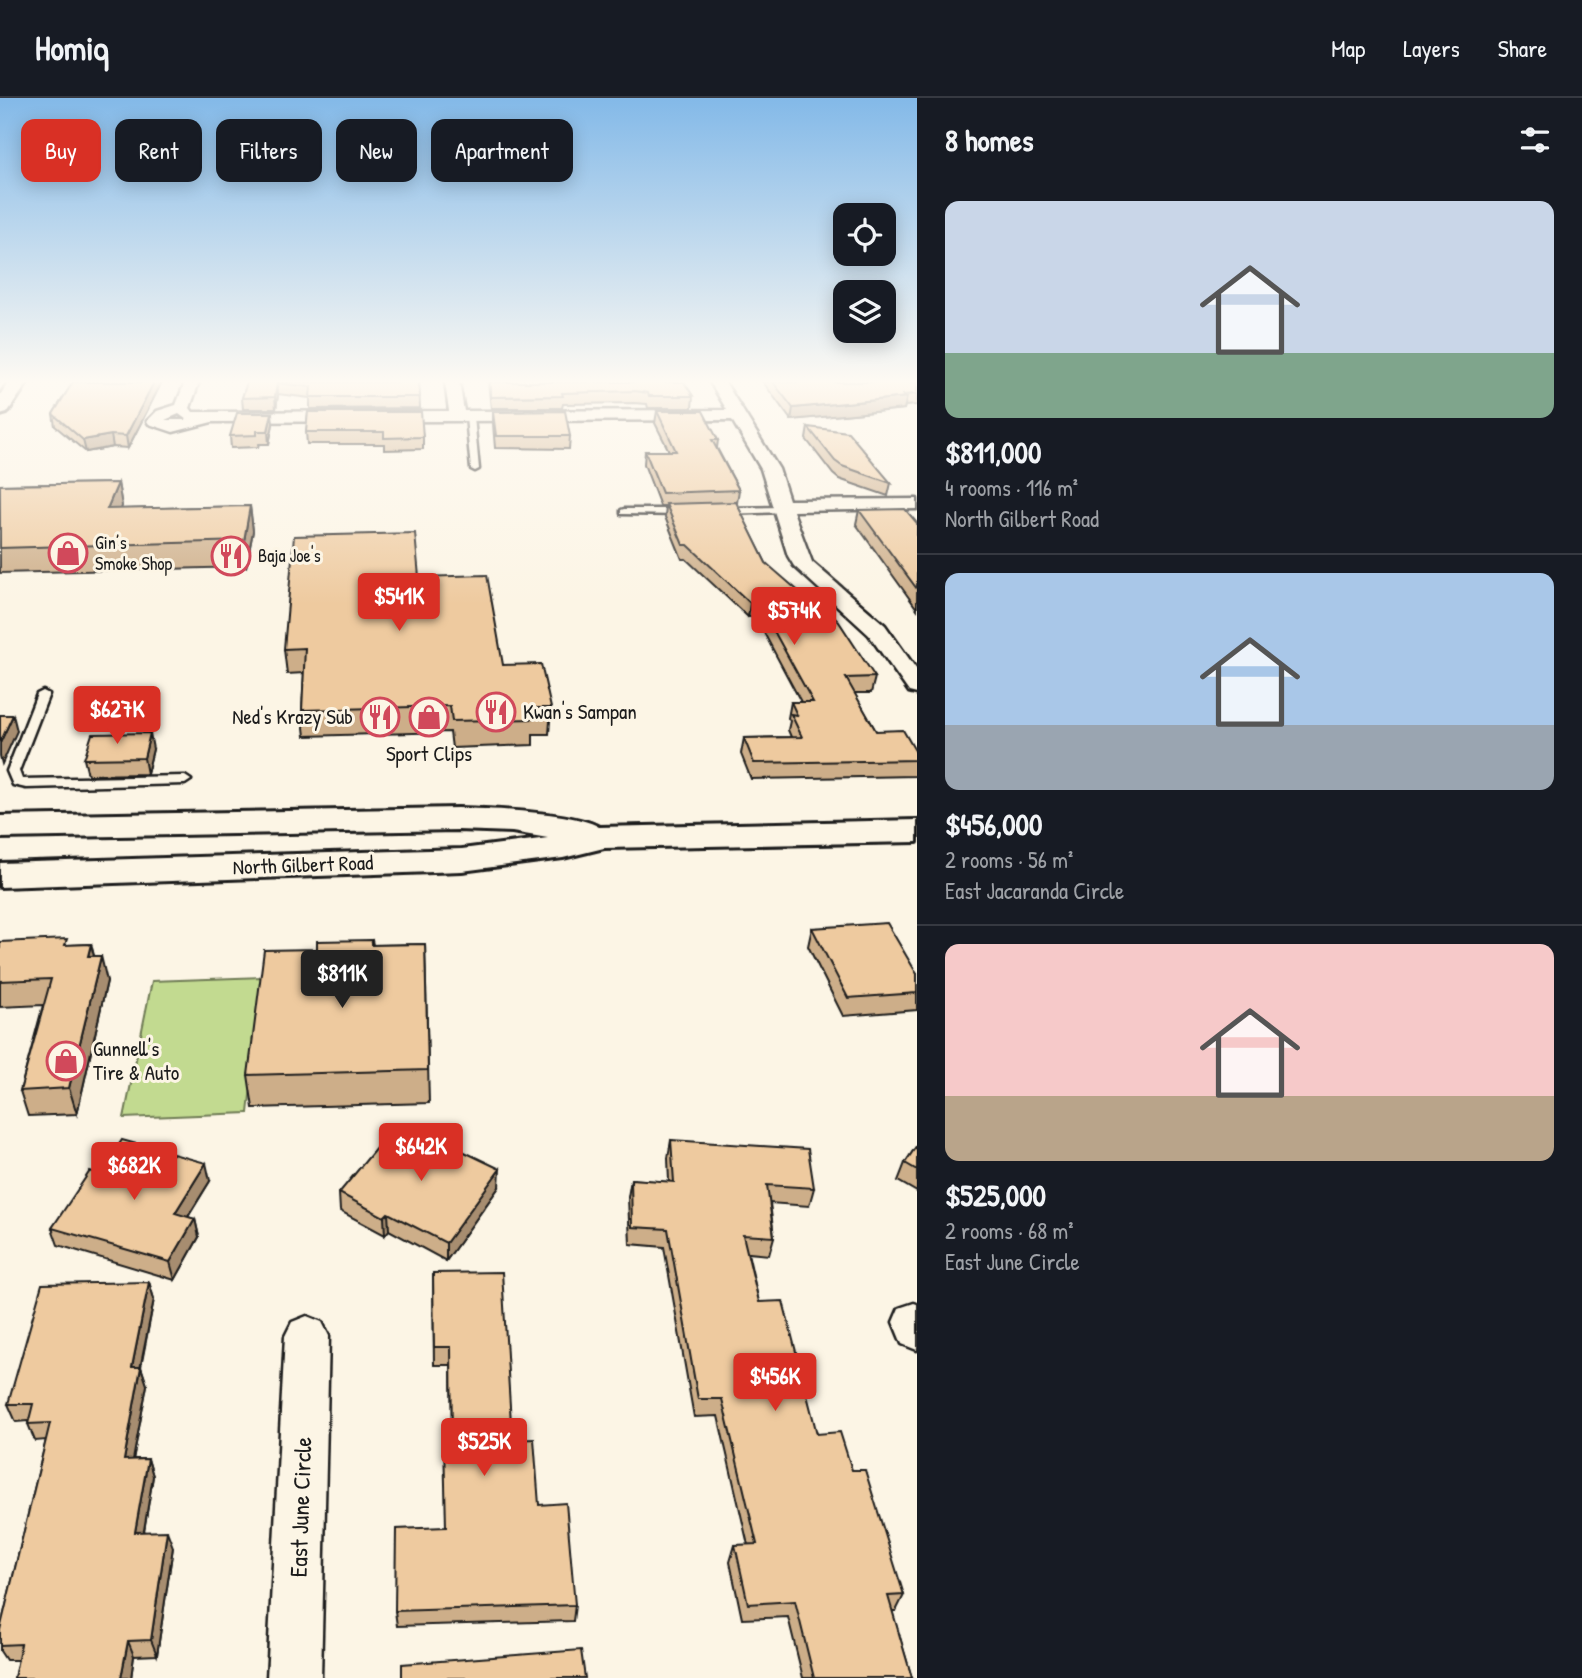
<!DOCTYPE html>
<html lang="en">
<head>
<meta charset="utf-8">
<style>
	:root { --surface:#171b24; --page:#242831; --text:#f1f3f6; --muted:#9ea1a6; --line:#363941; --accent:#d93025 }
	body { margin:0; font-family:"Patrick Hand",sans-serif; background:var(--page); color:var(--text); height:100vh; display:flex; flex-direction:column; font-size:26px; white-space:nowrap }
	* { box-sizing:border-box; margin:0 }
	p { font-size:23px; color:var(--muted) }
	.icon { flex:none; width:38px; height:38px; fill:none; stroke:currentColor; stroke-width:2; stroke-linecap:round; stroke-linejoin:round }
	.map { position:relative; flex:1; overflow:hidden }
	.side { display:flex; flex-direction:column; background:var(--surface); width:665px }
	.side>* { flex:none }
	.hud { position:absolute; left:21px; top:21px; width:665px; height:63px; display:flex; gap:14px }
	.tools { position:absolute; left:833px; top:105px; display:grid; gap:14px }
	.tools a { display:grid; place-items:center; width:63px; height:63px; border-radius:14px; background:var(--surface); box-shadow:0 4px 18px #0003; font-size:35px }
	.price { position:absolute; translate:-50% -60px; padding:0 16px; border-radius:7px; background:var(--accent); color:#fff; font-size:23px; line-height:46px; filter:drop-shadow(0 2px 4px #0008) }
	.price::after { content:''; position:absolute; left:50%; top:42px; width:21px; height:16px; margin-left:-10px; background:inherit; clip-path:polygon(0 0,100% 0,50% 100%) }
	.price.selected { background:#222; color:#fff }
	ul { padding:0; list-style:none }
	li { display:grid; align-content:center; gap:14px; height:371px; padding:0 28px }
	li+li { border-top:2px solid var(--line) }
	li span { display:grid; place-items:center; height:217px; border-radius:14px; color:#555 }
	li>.icon { margin-inline-start:auto }
	span .icon { width:126px; height:126px; fill:#fffc; stroke-width:1 }
	li b { font-size:30px }
	h2 { display:flex; justify-content:space-between; align-items:center; height:84px; padding:0 28px; font-size:30px }
	.chip { padding:0 24px; border-radius:14px; background:var(--surface); box-shadow:0 4px 18px #0003; font-size:24px; line-height:63px }
	.chip.selected { background:var(--accent); color:#fff }
	header { display:flex; align-items:center; gap:42px; box-sizing:border-box; height:98px; padding:0 35px; background:var(--surface); border-bottom:2px solid var(--line) }
	header strong { font-size:33px }
	nav { display:flex; gap:38px; margin-inline-start:auto; font-size:24px }
	main { display:flex; flex:1; min-height:0 }
	.map>svg:first-child { display:block }
	.green { fill:#c2da90; stroke:#6f7b56; stroke-width:2 }
	.lines { fill:none; stroke-linecap:round; stroke-linejoin:round }
	.lane-casing { stroke:#1c1c1c; stroke-width:5 }
	.street-casing { stroke:#1c1c1c; stroke-width:5 }
	.primary-casing { stroke:#1c1c1c; stroke-width:6 }
	.lane { fill:#fcf5e5; fill-rule:evenodd }
	.street { fill:#fcf5e5; fill-rule:evenodd }
	.primary { fill:#fcf5e5; fill-rule:evenodd }
	.wall { fill:#cdae89; stroke:#1c1c1c; stroke-width:2 }
	.shaded-wall { fill:#a78d6f; stroke:#1c1c1c; stroke-width:2 }
	.building { fill:#eeca9f; stroke:#1c1c1c; stroke-width:2 }
	.labels { text-anchor:middle; stroke-width:6; stroke-linejoin:round; paint-order:stroke }
	.far-poi-label { font-size:18px; fill:#1c1c1c; stroke:#fcf5e5; text-anchor:start }
	.poi-label { font-size:21px; fill:#1c1c1c; stroke:#fcf5e5; text-anchor:start }
	.street-label { font-size:21px; fill:#1c1c1c; stroke:#fcf5e5 }
	.near-street-label { font-size:24px; fill:#1c1c1c; stroke:#fcf5e5 }
</style>
</head>
<body>
<header>
<strong>Homiq</strong>
<nav><a>Map</a><a>Layers</a><a>Share</a></nav>
</header>
<main>
<div class="map">
<svg width="917" height="1580" viewBox="0 0 917 1580">
	<rect width="100%" height="100%" fill="#fcf5e5"/>
	<filter id="ink" filterUnits="userSpaceOnUse"><feTurbulence type="fractalNoise" baseFrequency=".0143" numOctaves="2"/><feDisplacementMap in="SourceGraphic" scale="14" xChannelSelector="R" yChannelSelector="G"/><feConvolveMatrix kernelMatrix="1 2 1 2 8 2 1 2 1" color-interpolation-filters="sRGB"/></filter>
	<g filter="url(#ink)">
		<path class="green" d="M 263,879 L 248,1015 L 124,1020 L 152,883 Z"/>
		<g class="lines">
			<defs>
				<path id="lane" d="M 470,317 L 474,319 L 479,371 L 475,373 L 471,371 L 466,319 Z
					M 783,409 L 786,410 L 786,414 L 723,416 L 719,413 L 723,410 Z
					M 624,411 L 682,411 L 686,414 L 682,417 L 621,416 L 621,412 Z
					M 43,593 L 49,596 L 19,673 L 22,681 L 185,678 L 191,682 L 185,686 L 26,690 L 13,687 L 7,673 L 37,596 Z"/>
				<path id="street" d="M 185,284 L 199,284 L 190,310 L 193,314 L 199,314 L 449,313 L 445,284 L 459,284 L 464,313 L 727,312 L 710,284 L 725,284 L 779,371 L 789,402 L 917,401 L 917,411 L 793,413 L 812,464 L 885,527 L 917,572 L 917,596 L 909,594 L 869,537 L 794,468 L 788,458 L 761,371 L 732,322 L 212,324 L 173,334 L 149,326 L 147,323 L 157,313 L 176,307 ZM 179,316 L 187,322 L 165,322 Z
					M 914,1205 L 917,1206 L 917,1252 L 902,1246 L 893,1224 L 899,1210 Z
					M 307,1218 L 322,1224 L 329,1238 L 321,1580 L 267,1580 L 285,1238 L 292,1224 Z"/>
				<path id="primary" d="M 9,284 L 28,284 L 7,315 L 0,317 L 0,297 Z
					M 458,710 C 489,711 575,714 599,729 L 917,722 L 917,744 L 604,750 L 563,760 L 462,773 L 0,789 L 0,765 L 462,751 L 548,740 L 512,734 L 458,732 L 0,740 L 0,718 Z"/>
			</defs>
			<use href="#lane" class="lane-casing"/>
			<use href="#street" class="street-casing"/>
			<use href="#primary" class="primary-casing"/>
			<use href="#lane" class="lane"/>
			<use href="#street" class="street"/>
			<use href="#primary" class="primary"/>
		</g>
		<path class="wall" d="M 73,284 L 162,284 L 128,350 L 113,349 L 86,354 L 55,328 L 53,316 Z
			M 247,284 L 419,284 L 420,310 L 310,311 L 310,300 L 278,296 L 276,311 L 243,311 L 242,300 Z
			M 488,284 L 684,284 L 693,298 L 692,310 L 648,310 L 647,306 L 634,305 L 563,306 L 562,310 L 491,310 Z
			M 763,284 L 917,284 L 917,307 L 905,308 L 904,311 L 791,322 Z
			M 657,313 L 718,342 L 717,350 L 739,392 L 737,405 L 736,405 L 766,465 L 875,579 L 871,595 L 854,595 L 876,633 L 917,662 L 916,678 L 751,681 L 741,656 L 744,640 L 791,639 L 788,632 L 790,623 L 788,620 L 791,604 L 801,604 L 755,518 L 748,519 L 686,461 L 682,461 L 665,419 L 666,408 L 660,408 L 644,366 L 645,353 L 669,353 L 655,325 Z
			M 308,314 L 423,339 L 423,351 L 384,352 L 384,346 L 307,346 L 306,334 Z
			M 493,314 L 570,338 L 569,351 L 495,350 L 493,326 Z
			M 273,326 L 269,346 L 259,346 L 258,349 L 231,350 L 230,338 Z
			M 808,329 L 891,385 L 888,398 L 839,381 L 833,376 L 806,341 Z
			M 118,385 L 122,408 L 121,411 L 250,408 L 253,433 L 246,469 L 0,475 L 0,387 Z
			M 859,412 L 917,425 L 917,511 L 856,426 Z
			M 419,479 L 503,567 L 551,610 L 549,636 L 533,636 L 533,647 L 452,650 L 450,634 L 305,638 L 302,612 L 304,575 L 287,576 L 284,551 Z
			M 153,651 L 147,676 L 88,677 L 84,661 Z
			M 812,830 L 917,876 L 917,912 L 843,918 L 808,848 Z
			M 372,842 L 373,847 L 425,846 L 429,1005 L 253,1010 L 248,977 L 317,851 Z
			M 0,844 L 68,847 L 91,846 L 94,858 L 107,883 L 77,1016 L 28,1018 L 20,993 L 43,907 L 0,909 Z
			M 671,1042 L 814,1090 L 809,1108 L 770,1105 L 774,1139 L 769,1157 L 748,1155 L 759,1204 L 817,1336 L 852,1372 L 904,1497 L 896,1513 L 892,1513 L 912,1580 L 803,1580 L 788,1519 L 742,1521 L 730,1464 L 735,1447 L 748,1447 L 718,1318 L 694,1319 L 664,1149 L 630,1146 L 628,1099 L 631,1081 L 669,1084 L 668,1060 Z
			M 420,1045 L 499,1089 L 446,1163 L 389,1132 L 385,1137 L 340,1113 L 339,1095 Z
			M 917,1047 L 917,1094 L 898,1083 L 905,1065 Z
			M 99,1076 L 210,1083 L 188,1119 L 195,1121 L 199,1139 L 175,1182 L 58,1147 L 52,1130 Z
			M 433,1175 L 512,1342 L 539,1407 L 575,1507 L 573,1523 L 397,1528 L 395,1513 L 446,1429 L 452,1343 L 451,1267 L 434,1267 Z
			M 149,1184 L 154,1201 L 141,1269 L 147,1287 L 133,1361 L 148,1361 L 153,1378 L 144,1433 L 173,1449 L 157,1557 L 134,1558 L 131,1580 L 14,1580 L 18,1562 L 6,1562 L 0,1553 L 0,1532 L 46,1342 L 35,1343 L 28,1326 L 28,1323 L 16,1324 L 8,1306 Z"/>
		<path class="shaded-wall" d="M 154,284 L 162,284 L 128,350 L 126,338 Z
			M 277,285 L 278,296 L 276,311 L 275,299 Z
			M 907,299 L 904,311 L 791,322 L 793,310 Z
			M 272,315 L 273,326 L 269,346 L 268,333 Z
			M 111,337 L 113,349 L 86,354 L 83,342 Z
			M 118,385 L 122,408 L 112,436 L 107,411 Z
			M 250,408 L 253,433 L 246,469 L 244,443 Z
			M 758,504 L 755,518 L 748,519 L 750,505 Z
			M 13,617 L 17,633 L 2,666 L 0,658 L 0,645 Z
			M 150,635 L 153,651 L 147,676 L 144,660 Z
			M 91,846 L 97,871 L 88,858 Z
			M 101,858 L 107,883 L 77,1016 L 69,990 Z
			M 206,1065 L 210,1083 L 179,1133 L 175,1115 Z
			M 500,1071 L 499,1089 L 446,1163 L 446,1145 Z
			M 388,1115 L 389,1132 L 385,1137 L 384,1119 Z
			M 195,1121 L 199,1139 L 175,1182 L 170,1164 Z
			M 149,1184 L 154,1201 L 137,1286 L 132,1269 Z
			M 141,1269 L 147,1287 L 130,1378 L 124,1362 Z
			M 148,1361 L 153,1378 L 141,1450 L 135,1434 Z
			M 167,1433 L 173,1449 L 157,1557 L 151,1542 Z
			M 128,1543 L 134,1558 L 131,1580 L 121,1580 Z"/>
		<path class="building" d="M 73,284 L 154,284 L 126,338 L 111,337 L 83,342 L 53,316 Z
			M 247,284 L 419,284 L 420,299 L 310,299 L 311,289 L 277,285 L 275,299 L 242,300 Z
			M 490,284 L 684,284 L 693,298 L 649,298 L 648,295 L 635,293 L 562,295 L 563,298 L 491,299 Z
			M 773,284 L 917,284 L 917,296 L 902,297 L 907,299 L 793,310 Z
			M 565,313 L 570,338 L 496,338 L 493,314 Z
			M 657,313 L 703,313 L 718,342 L 712,342 L 739,392 L 662,395 L 645,353 L 676,353 Z
			M 308,314 L 421,314 L 423,339 L 384,340 L 384,334 L 306,334 Z
			M 237,315 L 272,315 L 268,333 L 257,333 L 257,337 L 230,338 Z
			M 808,329 L 848,334 L 891,385 L 842,368 L 835,363 Z
			M 118,385 L 107,411 L 250,408 L 244,443 L 0,450 L 0,387 Z
			M 736,404 L 766,465 L 803,497 L 808,496 L 837,521 L 875,579 L 846,580 L 876,633 L 903,632 L 917,656 L 917,662 L 754,665 L 744,640 L 802,639 L 791,616 L 797,617 L 791,604 L 813,604 L 758,504 L 750,505 L 688,447 L 683,447 L 666,406 Z
			M 905,411 L 917,425 L 917,491 L 859,412 Z
			M 415,435 L 419,479 L 487,477 L 503,567 L 541,566 L 551,610 L 532,610 L 534,621 L 452,623 L 450,608 L 302,612 L 305,550 L 284,551 L 294,438 Z
			M 0,617 L 13,617 L 0,645 Z
			M 150,635 L 144,660 L 84,661 L 92,636 Z
			M 887,825 L 917,876 L 917,895 L 848,900 L 812,830 Z
			M 67,841 L 65,847 L 91,846 L 88,858 L 101,858 L 69,990 L 20,993 L 51,881 L 0,883 L 0,844 Z
			M 372,842 L 372,847 L 425,846 L 428,972 L 248,977 L 264,852 L 317,851 L 317,843 Z
			M 391,1032 L 420,1045 L 427,1036 L 500,1071 L 446,1145 L 388,1115 L 384,1119 L 339,1095 Z
			M 122,1042 L 206,1065 L 175,1115 L 195,1121 L 170,1164 L 52,1130 L 90,1073 L 99,1076 Z
			M 671,1042 L 808,1051 L 814,1090 L 767,1087 L 774,1139 L 743,1137 L 759,1204 L 783,1203 L 817,1336 L 840,1334 L 852,1372 L 865,1372 L 904,1497 L 888,1498 L 912,1580 L 814,1580 L 795,1503 L 748,1506 L 735,1447 L 757,1446 L 722,1301 L 698,1301 L 668,1131 L 632,1129 L 631,1081 L 674,1084 Z
			M 917,1047 L 917,1072 L 905,1065 Z
			M 502,1174 L 512,1342 L 534,1341 L 539,1407 L 566,1405 L 575,1507 L 395,1513 L 396,1431 L 446,1429 L 444,1343 L 452,1343 L 451,1249 L 434,1249 L 433,1175 Z
			M 149,1184 L 132,1269 L 141,1269 L 124,1362 L 148,1361 L 135,1434 L 167,1433 L 151,1542 L 128,1543 L 121,1580 L 14,1580 L 21,1546 L 0,1547 L 0,1532 L 50,1325 L 28,1326 L 33,1306 L 8,1306 L 42,1186 Z
			M 581,1552 L 585,1580 L 402,1580 L 402,1566 Z"/>
	</g>
	<linearGradient id="sky" x2="0" y2="1"><stop stop-color="#83b9e8"/><stop offset="0.56" stop-color="#fefaf3"/><stop offset="1" stop-color="#fefaf3" stop-opacity="0"/></linearGradient>
	<rect width="917" height="506" fill="url(#sky)"/>
	<defs>
		<symbol id="shop-ring" viewBox="-11 -11 22 22"><circle r="9.5" fill="#fcf5e5" stroke="#d1495b" stroke-width="1.5"/><path d="M-5-2.5h2.3a2.7 3.5 0 0 1 5.4 0H5L5.5 6h-11ZM-1.5-2.5h3a1.5 2.3 0 0 0-3 0Z" fill="#d1495b"/></symbol>
		<symbol id="restaurant-ring" viewBox="-11 -11 22 22"><circle r="9.5" fill="#fcf5e5" stroke="#d1495b" stroke-width="1.5"/><path d="M-5-6h1v4h1v-4h1v4h1v-4h1v5L-1.5 .5V6h-2V.5L-5-1ZM5-6V6H3V1.5H1.5Q1.5-4 5-6Z" fill="#d1495b"/></symbol>
	</defs>
	<g fill-rule="evenodd">
		<use href="#shop-ring" x="46" y="433" width="44" height="44"/>
		<use href="#restaurant-ring" x="209" y="436" width="44" height="44"/>
		<use href="#restaurant-ring" x="474" y="592" width="44" height="44"/>
		<use href="#restaurant-ring" x="358" y="597" width="44" height="44"/>
		<use href="#shop-ring" x="407" y="597" width="44" height="44"/>
		<use href="#shop-ring" x="44" y="941" width="44" height="44"/>
	</g>
	<g class="labels">
		<g class="far-poi-label">
			<text x="95" y="451">Gin’s<tspan x="95" dy="21">Smoke Shop</tspan></text>
			<text x="258" y="464">Baja Joe's</text>
		</g>
		<g class="poi-label">
			<text x="523" y="621">Kwan's Sampan</text>
			<text x="353" y="626" text-anchor="end">Ned's Krazy Sub</text>
			<text x="429" y="663" text-anchor="middle">Sport Clips</text>
			<text x="93" y="958">Gunnell's<tspan x="93" dy="24">Tire &amp; Auto</tspan></text>
		</g>
		<g class="street-label">
			<text transform="translate(303 767) rotate(-2)" y="7">North Gilbert Road</text>
		</g>
		<g class="near-street-label">
			<text transform="translate(301 1409) rotate(-88)" y="8">East June Circle</text>
		</g>
	</g>
</svg>
<div class="tools">
<a><svg class="icon" aria-label="locate" viewBox="0 0 24 24"><circle cx="12" cy="12" r="6"/><path d="M12 2v4M12 18v4M2 12h4M18 12h4"/></svg></a>
<a><svg class="icon" aria-label="layers" viewBox="0 0 24 24"><path d="M12 4l9 5-9 5-9-5zM3 14l9 5 9-5"/></svg></a>
</div>
<b class="price" style="left:399px;top:535px">$541K</b>
<b class="price" style="left:794px;top:549px">$574K</b>
<b class="price" style="left:117px;top:648px">$627K</b>
<b class="price selected" style="left:342px;top:912px">$811K</b>
<b class="price" style="left:421px;top:1085px">$642K</b>
<b class="price" style="left:134px;top:1104px">$682K</b>
<b class="price" style="left:775px;top:1315px">$456K</b>
<b class="price" style="left:484px;top:1380px">$525K</b>
<div class="hud">
<a class="chip selected">Buy</a>
<a class="chip">Rent</a>
<a class="chip">Filters</a>
<a class="chip">New</a>
<a class="chip">Apartment</a>
</div>
</div>
<section class="side">
<h2>8 homes<svg class="icon" aria-label="filters" viewBox="0 0 24 24"><path d="M4 7h16M4 17h16"/><circle cx="9" cy="7" r="2"/><circle cx="15" cy="17" r="2"/></svg></h2>
<ul>
<li><span style="background:linear-gradient(#c9d6e8 70%,#7fa58c 0)"><svg class="icon" aria-label="home" viewBox="0 0 24 24"><path d="M3 11l9-7 9 7M6 9v11h12V9"/></svg></span><div><b>$811,000</b><p>4 rooms · 116 m²</p><p>North Gilbert Road</p></div></li>
<li><span style="background:linear-gradient(#a9c7e8 70%,#9aa5b1 0)"><svg class="icon" aria-label="home" viewBox="0 0 24 24"><path d="M3 11l9-7 9 7M6 9v11h12V9"/></svg></span><div><b>$456,000</b><p>2 rooms · 56 m²</p><p>East Jacaranda Circle</p></div></li>
<li><span style="background:linear-gradient(#f6c9c9 70%,#b9a48a 0)"><svg class="icon" aria-label="home" viewBox="0 0 24 24"><path d="M3 11l9-7 9 7M6 9v11h12V9"/></svg></span><div><b>$525,000</b><p>2 rooms · 68 m²</p><p>East June Circle</p></div></li>
</ul>
</section>
</main>
</body>
</html>
